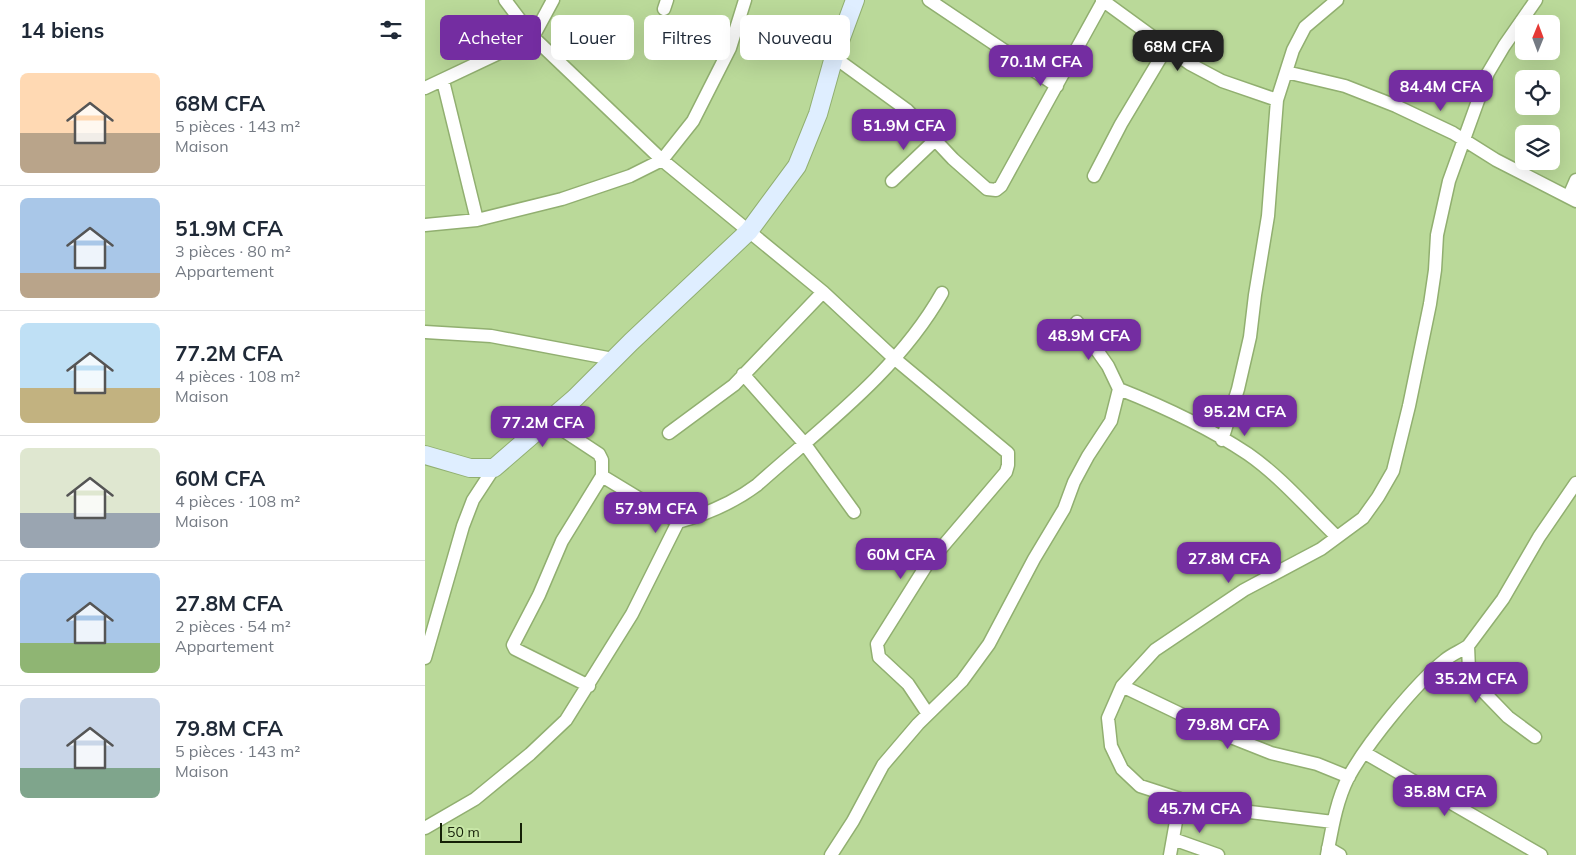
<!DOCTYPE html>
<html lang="fr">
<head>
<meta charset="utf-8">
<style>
	:root { --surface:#fff; --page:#f6f6f7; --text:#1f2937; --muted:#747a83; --line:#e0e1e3; --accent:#742da1 }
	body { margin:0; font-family:Mulish,sans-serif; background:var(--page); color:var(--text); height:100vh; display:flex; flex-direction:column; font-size:19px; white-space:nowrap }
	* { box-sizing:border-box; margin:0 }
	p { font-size:16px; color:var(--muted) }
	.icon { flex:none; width:28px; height:28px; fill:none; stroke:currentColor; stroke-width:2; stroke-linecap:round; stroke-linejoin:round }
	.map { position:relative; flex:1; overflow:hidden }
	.details { display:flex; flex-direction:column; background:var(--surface); width:425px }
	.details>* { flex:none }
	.top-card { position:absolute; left:15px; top:15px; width:475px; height:45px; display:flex; gap:10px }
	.needle { width:32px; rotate:1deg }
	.buttons { position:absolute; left:1090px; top:15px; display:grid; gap:10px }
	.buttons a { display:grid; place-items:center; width:45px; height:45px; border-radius:8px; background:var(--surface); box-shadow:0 5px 20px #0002; font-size:25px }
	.scale { position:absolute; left:15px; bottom:12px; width:82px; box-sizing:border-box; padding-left:5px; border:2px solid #152007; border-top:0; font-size:14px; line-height:18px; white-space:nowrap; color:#152007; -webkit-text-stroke:4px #c7e6a6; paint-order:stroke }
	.price { position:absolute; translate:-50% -42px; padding:0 11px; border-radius:10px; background:var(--accent); color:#fff; font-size:16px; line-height:32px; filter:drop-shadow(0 1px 2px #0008) }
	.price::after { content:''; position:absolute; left:50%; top:30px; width:15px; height:11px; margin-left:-8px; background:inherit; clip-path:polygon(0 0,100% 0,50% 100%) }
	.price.selected { background:#222; color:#fff }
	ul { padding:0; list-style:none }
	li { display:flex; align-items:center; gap:15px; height:125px; padding:0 20px }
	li+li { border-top:1px solid var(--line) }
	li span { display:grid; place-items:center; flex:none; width:140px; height:100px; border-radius:8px; color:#555 }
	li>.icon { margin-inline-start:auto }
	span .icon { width:60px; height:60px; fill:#fffc; stroke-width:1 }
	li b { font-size:21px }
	h2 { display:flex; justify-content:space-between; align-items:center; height:60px; padding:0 20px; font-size:21px }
	.chip { padding:0 18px; border-radius:8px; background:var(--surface); box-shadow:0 5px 20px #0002; font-size:18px; line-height:45px }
	.chip.selected { background:var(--accent); color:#fff }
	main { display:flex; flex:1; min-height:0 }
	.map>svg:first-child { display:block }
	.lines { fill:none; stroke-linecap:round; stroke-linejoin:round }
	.street-casing { stroke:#91af70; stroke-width:15 }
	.secondary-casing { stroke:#91af70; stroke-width:20 }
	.street { stroke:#fff; stroke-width:12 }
	.secondary { stroke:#dfeeff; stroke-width:18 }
</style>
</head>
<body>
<main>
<section class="details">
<h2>14 biens<svg class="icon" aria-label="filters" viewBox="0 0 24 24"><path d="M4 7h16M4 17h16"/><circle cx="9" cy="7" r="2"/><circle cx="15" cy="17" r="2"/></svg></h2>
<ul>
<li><span style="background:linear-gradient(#ffd9b3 60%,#b9a48a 0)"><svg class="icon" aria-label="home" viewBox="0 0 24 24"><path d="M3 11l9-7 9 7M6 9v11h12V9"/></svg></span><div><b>68M CFA</b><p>5 pièces · 143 m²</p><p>Maison</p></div></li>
<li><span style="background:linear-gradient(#a9c7e8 75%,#b9a48a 0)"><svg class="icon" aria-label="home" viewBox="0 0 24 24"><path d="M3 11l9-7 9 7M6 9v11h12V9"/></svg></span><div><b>51.9M CFA</b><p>3 pièces · 80 m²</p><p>Appartement</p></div></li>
<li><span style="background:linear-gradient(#bfe0f5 65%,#c2b280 0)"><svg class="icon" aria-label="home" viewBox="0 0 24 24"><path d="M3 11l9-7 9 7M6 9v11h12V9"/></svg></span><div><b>77.2M CFA</b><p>4 pièces · 108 m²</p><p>Maison</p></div></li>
<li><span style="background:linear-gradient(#dfe7d0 65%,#9aa5b1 0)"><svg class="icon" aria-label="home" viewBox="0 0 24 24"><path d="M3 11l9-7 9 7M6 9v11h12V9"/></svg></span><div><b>60M CFA</b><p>4 pièces · 108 m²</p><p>Maison</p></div></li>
<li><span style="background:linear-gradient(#a9c7e8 70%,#8fb573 0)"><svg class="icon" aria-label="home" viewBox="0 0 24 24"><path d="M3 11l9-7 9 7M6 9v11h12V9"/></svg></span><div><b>27.8M CFA</b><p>2 pièces · 54 m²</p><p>Appartement</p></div></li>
<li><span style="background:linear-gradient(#c9d6e8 70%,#7fa58c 0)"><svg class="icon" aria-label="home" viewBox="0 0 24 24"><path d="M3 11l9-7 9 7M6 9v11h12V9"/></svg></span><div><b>79.8M CFA</b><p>5 pièces · 143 m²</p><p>Maison</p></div></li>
</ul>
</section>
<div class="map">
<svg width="1151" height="855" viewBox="0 0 1151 855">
	<rect width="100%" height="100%" fill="#bad999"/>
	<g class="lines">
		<defs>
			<path id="street" d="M 80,0 L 108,37 L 237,160 L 398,292 L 470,359 L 583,453 L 583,465 L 581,472 L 501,566 L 452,644 L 454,657 L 483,684 L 503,714
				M 504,0 L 632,86
				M 677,0 L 765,64 L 797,81 L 852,100
				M 239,9 L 242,0
				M 409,57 L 482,110 L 528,159 L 562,189 L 571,190 L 576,186 L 678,1
				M 861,72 L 920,86 L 971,106 L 1028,133 L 1071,160 L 1151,201
				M 18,81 L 52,220
				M 0,88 L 108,37 L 128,0
				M 669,176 L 696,124 L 742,47
				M 467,181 L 509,141
				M 1144,196 L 1151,180
				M 0,225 L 52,220 L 137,199 L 205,176 L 237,160 L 268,121 L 305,48 L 320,0
				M 0,332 L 66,336 L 188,359
				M 318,374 L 379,443 L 429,512
				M 694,389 C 737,406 784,428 823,454 C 856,477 883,509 912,537
				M 124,421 L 174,454 L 177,460 L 177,476 L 137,541 L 114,595 L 88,645 L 90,649 L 164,686
				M 244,433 L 309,385 L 398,292
				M 797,440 L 813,389 L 825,337 L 830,295 L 843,216 L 852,100 L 868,50 L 880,27 L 912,0
				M 177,476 L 253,522
				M 0,658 L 38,526 L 48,500 L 69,468
				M 697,686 L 793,732 L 846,753 L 892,764 L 924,777
				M 1110,737 L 1083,717 L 1052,685 L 1044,670 L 1043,646 L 1078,599 L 1114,537 L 1151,483
				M 940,753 L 1116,855
				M 908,822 L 825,812 L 755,799 L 715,786 L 697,769 L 686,746 L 683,718 L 697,686 L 730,650 L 819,590 L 896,549 L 938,518 L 953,497 L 968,471 L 984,406 L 1005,304 L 1010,270 L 1012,235 L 1024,181 L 1063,73 L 1079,46 L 1111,0
				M 0,828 L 50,799 L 105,754 L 141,720 L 207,614 L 253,522 C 282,514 308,503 332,485 C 398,426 473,371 517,293
				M 748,839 L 793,855
				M 903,848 L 915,855
				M 406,855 L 428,821 L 458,765 L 493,724 L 537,681 L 564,644 L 609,559 L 639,509 L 649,482 L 663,456 L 686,421 L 694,389 L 683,366 L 652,322
				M 745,855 L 755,799
				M 902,855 C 907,829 911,802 923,778 C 942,743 990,684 1020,660 C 1027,654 1036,651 1043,646"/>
			<path id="secondary" d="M 0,455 L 45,468 L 69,468 L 150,398 L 206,342 L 324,231 L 372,166 L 393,114 L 409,57 L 430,0"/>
		</defs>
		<use href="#street" class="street-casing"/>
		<use href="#secondary" class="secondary-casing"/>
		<use href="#street" class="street"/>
		<use href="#secondary" class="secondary"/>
	</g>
</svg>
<div class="buttons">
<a><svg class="needle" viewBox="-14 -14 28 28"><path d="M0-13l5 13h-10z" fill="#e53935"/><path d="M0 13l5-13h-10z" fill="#747a83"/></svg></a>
<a><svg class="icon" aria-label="locate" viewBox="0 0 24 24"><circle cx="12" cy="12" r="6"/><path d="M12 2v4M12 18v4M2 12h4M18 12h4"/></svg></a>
<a><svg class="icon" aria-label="layers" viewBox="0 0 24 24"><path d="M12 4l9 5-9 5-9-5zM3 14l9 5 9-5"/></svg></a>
</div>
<div class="scale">50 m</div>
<b class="price selected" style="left:753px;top:72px">68M CFA</b>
<b class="price" style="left:616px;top:87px">70.1M CFA</b>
<b class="price" style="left:1016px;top:112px">84.4M CFA</b>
<b class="price" style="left:479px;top:151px">51.9M CFA</b>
<b class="price" style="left:664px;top:361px">48.9M CFA</b>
<b class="price" style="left:820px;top:437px">95.2M CFA</b>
<b class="price" style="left:118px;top:448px">77.2M CFA</b>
<b class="price" style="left:231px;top:534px">57.9M CFA</b>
<b class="price" style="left:476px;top:580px">60M CFA</b>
<b class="price" style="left:804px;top:584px">27.8M CFA</b>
<b class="price" style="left:1051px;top:704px">35.2M CFA</b>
<b class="price" style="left:803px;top:750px">79.8M CFA</b>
<b class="price" style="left:1020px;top:817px">35.8M CFA</b>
<b class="price" style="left:775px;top:834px">45.7M CFA</b>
<div class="top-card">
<a class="chip selected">Acheter</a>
<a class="chip">Louer</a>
<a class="chip">Filtres</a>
<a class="chip">Nouveau</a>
</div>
</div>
</main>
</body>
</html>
